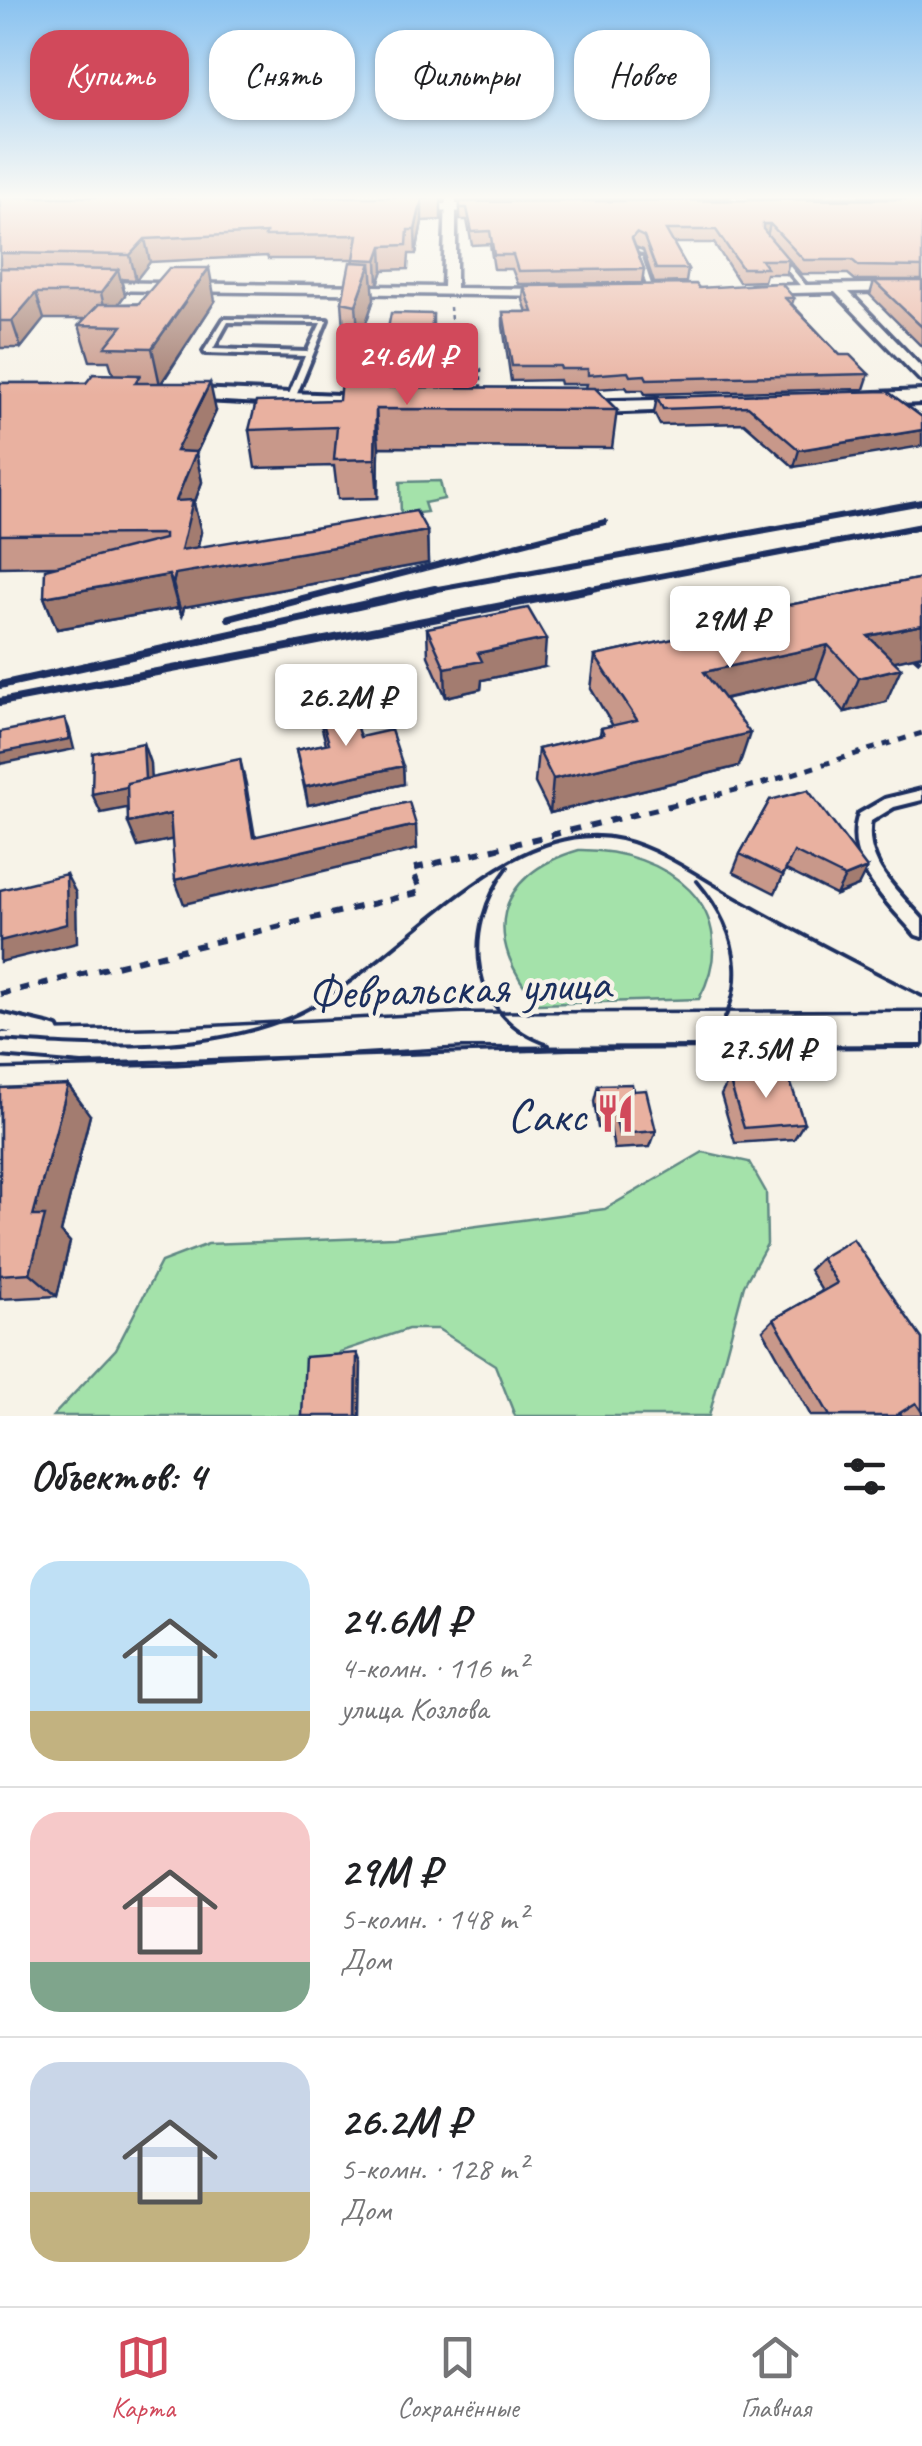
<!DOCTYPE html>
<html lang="ru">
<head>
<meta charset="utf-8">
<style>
	:root { --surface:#fff; --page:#f2f2f2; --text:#202124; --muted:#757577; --line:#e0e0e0; --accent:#d1495b }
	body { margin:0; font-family:Caveat,sans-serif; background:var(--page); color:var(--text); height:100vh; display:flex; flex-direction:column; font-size:38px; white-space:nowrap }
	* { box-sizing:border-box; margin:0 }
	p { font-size:32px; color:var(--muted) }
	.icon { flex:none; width:55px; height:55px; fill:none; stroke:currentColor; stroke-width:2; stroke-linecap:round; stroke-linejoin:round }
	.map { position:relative; height:1416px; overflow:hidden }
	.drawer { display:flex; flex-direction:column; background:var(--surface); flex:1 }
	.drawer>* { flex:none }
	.hud { position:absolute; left:30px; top:30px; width:862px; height:90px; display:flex; gap:20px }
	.price { position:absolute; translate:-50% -85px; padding:0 22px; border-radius:10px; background:#fff; color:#222; font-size:32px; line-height:65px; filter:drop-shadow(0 2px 5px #0008) }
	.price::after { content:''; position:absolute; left:50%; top:60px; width:30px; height:22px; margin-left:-15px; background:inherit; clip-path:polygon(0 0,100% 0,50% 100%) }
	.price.selected { background:var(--accent); color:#fff }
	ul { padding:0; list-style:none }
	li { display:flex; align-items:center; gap:30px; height:250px; padding:0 30px }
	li+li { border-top:2px solid var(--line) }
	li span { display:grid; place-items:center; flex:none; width:280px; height:200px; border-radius:30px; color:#555 }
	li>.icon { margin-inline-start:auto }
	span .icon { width:120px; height:120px; fill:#fffc; stroke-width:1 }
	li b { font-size:42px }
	h2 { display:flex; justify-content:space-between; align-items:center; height:120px; padding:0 30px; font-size:42px }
	.chip { padding:0 35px; border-radius:30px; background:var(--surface); box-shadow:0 2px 8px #0004; font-size:35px; line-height:90px }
	.chip.selected { background:var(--accent); color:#fff }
	.menu { display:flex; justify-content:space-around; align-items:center; height:140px; border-top:2px solid var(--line); background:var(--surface); font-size:28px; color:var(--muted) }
	.menu a { display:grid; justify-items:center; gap:5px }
	.menu .selected { color:var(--accent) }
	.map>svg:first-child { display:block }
	.green { fill:#a4e2aa; stroke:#608884; stroke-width:2.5 }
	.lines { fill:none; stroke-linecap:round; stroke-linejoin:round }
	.service-casing { stroke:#1b2f5e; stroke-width:8 }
	.minor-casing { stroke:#1b2f5e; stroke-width:7 }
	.tertiary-casing { stroke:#1b2f5e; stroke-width:8 }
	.secondary-casing { stroke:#1b2f5e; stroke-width:7 }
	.path-far2 { stroke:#1b2f5e; stroke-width:2.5; stroke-dasharray:4 4; stroke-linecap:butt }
	.path-far1 { stroke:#1b2f5e; stroke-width:5; stroke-dasharray:8 8; stroke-linecap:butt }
	.path { stroke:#1b2f5e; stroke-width:6; stroke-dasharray:10 10; stroke-linecap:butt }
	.service { fill:#f7f3e8; fill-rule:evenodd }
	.minor { fill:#f7f3e8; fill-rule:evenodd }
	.tertiary { fill:#f7f3e8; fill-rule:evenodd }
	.secondary { fill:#f7f3e8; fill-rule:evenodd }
	.tram { stroke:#1b2f5e; stroke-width:4 }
	.rail-far1 { stroke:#1b2f5e; stroke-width:6 }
	.rail { stroke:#1b2f5e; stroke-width:8 }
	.wall { fill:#c8988a; stroke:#1b2f5e; stroke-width:2.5 }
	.shaded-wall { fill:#a37c70; stroke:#1b2f5e; stroke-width:2.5 }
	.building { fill:#e9b1a0; stroke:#1b2f5e; stroke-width:2.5 }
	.labels { text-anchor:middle; stroke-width:9; stroke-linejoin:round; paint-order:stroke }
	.near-street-label { font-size:48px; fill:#1b2f5e; stroke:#f7f3e8 }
	.near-poi-label { font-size:48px; fill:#1b2f5e; stroke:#f7f3e8; text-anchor:end }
</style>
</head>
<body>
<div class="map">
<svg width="922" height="1416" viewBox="0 0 922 1416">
	<rect width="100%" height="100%" fill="#f7f3e8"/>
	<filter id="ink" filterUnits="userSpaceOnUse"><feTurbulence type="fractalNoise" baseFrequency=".01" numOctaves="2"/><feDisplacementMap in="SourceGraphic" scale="20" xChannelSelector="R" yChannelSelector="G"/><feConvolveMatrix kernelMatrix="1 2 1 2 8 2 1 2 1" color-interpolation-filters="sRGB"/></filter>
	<g filter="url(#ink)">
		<path class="green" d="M 440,481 L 444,499 L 424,503 L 427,512 L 401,515 L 400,482 Z
			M 579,850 C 666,849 747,908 699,999 L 538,1004 C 482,939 493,875 579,850 Z
			M 703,1152 L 749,1162 L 766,1192 L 767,1244 L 744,1285 L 709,1416 L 515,1416 L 495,1365 L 438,1329 L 408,1329 L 340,1352 L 321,1387 L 316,1416 L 53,1416 L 116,1349 L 161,1262 L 208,1244 L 394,1237 L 605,1209 Z"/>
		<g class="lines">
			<defs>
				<path id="service" d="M 637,256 L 642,257 L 654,293 L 649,292 Z
					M 777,256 L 781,256 L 808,288 L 808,290 L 804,290 L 777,258 Z
					M 224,319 L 327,320 L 294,401 L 287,399 L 305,356 L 205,353 L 204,351 ZM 228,322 L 321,323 L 307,352 L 213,349 Z
					M 922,790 L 922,800 L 894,807 L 871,821 C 863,863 897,890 922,919 L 922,937 L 916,935 C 888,902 842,862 859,814 L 885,799 Z
					M 0,1014 L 51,1026 L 57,1028 L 60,1034 L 57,1040 L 51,1042 L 0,1030 Z"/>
				<path id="minor" d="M 446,197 L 456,197 L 456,288 L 557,289 L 564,293 L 562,296 L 92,290 L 86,286 L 92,282 L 443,287 Z
					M 729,197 L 744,197 L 771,208 L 762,210 Z
					M 922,283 L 922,291 L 849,292 L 922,368 L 922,382 L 835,292 L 752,294 L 745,290 L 752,286 Z
					M 922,1012 L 922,1044 L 462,1046 L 177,1063 L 0,1067 L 0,1033 L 177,1029 L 462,1014 Z"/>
				<path id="tertiary" d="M 172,388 L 363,396 L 374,402 L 363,408 L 165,398 L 162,394 Z
					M 922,391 L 922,403 L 852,406 L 841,400 L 852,394 Z
					M 698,399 L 705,401 L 709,405 L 705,409 L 572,414 L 561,408 L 572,402 Z"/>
				<path id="secondary" d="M 388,204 L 506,204 L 513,208 L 506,212 L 393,211 L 388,210 Z"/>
			</defs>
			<use href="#service" class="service-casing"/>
			<use href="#minor" class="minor-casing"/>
			<use href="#tertiary" class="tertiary-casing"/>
			<use href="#secondary" class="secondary-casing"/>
			<path class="path-far2" d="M 450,307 L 452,335 L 481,369 L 481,390"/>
			<path class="path-far1" d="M 914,656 L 922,663
				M 684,803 L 764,783 L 922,733"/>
			<path class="path" d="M 0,994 L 421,892 L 412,869 L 694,800"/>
			<use href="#service" class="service"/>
			<use href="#minor" class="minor"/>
			<use href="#tertiary" class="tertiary"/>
			<use href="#secondary" class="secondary"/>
			<path class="tram" d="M 508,867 C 460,929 468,1018 549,1045
				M 697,881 C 742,934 751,995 704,1050
				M 0,1040 C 94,1047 202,1054 291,1017 C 393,974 504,811 621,839 C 663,849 704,880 742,901 C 801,934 861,965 922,996
				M 0,1057 L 82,1064 L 569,1049 L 922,1047"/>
			<path class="rail-far1" d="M 331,592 L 605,522
				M 421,592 L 922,502
				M 576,592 L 922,526"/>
			<path class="rail" d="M 229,618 L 341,589
				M 0,685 L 435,589
				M 0,702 L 590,589"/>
		</g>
		<path class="wall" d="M 0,197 L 444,197 L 441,199 L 441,220 L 422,221 L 416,254 L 409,254 L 408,269 L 383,270 L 378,284 L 372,284 L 374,299 L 359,344 L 345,341 L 342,302 L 354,259 L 268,259 L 267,256 L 150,262 L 136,280 L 121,279 L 125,295 L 118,304 L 215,301 L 162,383 L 216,411 L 196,454 L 202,482 L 194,504 L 201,532 L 197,548 L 427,531 L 428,563 L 184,607 L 182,616 L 178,608 L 57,629 L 44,597 L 55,566 L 0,567 L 0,383 L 86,383 L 113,374 L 109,361 L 90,361 L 79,325 L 86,319 L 44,319 L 21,348 L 0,348 Z
			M 458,197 L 727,197 L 726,198 L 460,199 Z
			M 749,197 L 909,197 L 908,198 L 757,198 Z
			M 922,199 L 922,280 L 855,280 L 848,274 L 801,274 L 789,260 L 786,274 L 766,274 L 764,281 L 739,282 L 714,243 L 673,243 L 688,269 L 686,282 L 654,283 L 643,250 L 635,247 L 644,269 L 642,283 L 518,284 L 512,269 L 494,269 L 490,244 L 472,245 L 467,220 L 460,220 L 460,202 Z
			M 874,281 L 922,281 L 922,347 L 870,295 Z
			M 524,286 L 699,288 L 794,298 L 792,304 L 840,355 L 869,374 L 864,389 L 645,394 L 643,390 L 628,390 L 626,387 L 596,389 L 617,410 L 612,448 L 379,447 L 378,498 L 338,499 L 334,466 L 255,468 L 249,430 L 378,387 L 586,388 L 587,384 L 560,384 L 559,380 L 511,381 L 503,326 L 503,312 L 527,312 L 523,300 Z
			M 433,336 L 428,383 L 388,382 L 385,372 L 384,349 Z
			M 887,391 L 794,467 L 744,423 L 660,425 L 654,413 L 657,397 Z
			M 922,578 L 922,655 L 893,661 L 886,702 L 845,712 L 816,678 L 724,699 L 739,766 L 550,813 L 535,783 L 538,749 L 600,735 L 601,728 L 613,726 L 591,689 L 595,656 L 688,636 L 691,625 Z
			M 427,628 L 544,667 L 482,680 L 481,689 L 446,697 L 428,656 Z
			M 317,703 L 360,737 L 403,766 L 404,784 L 308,805 L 296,750 L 326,744 L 320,721 Z
			M 770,800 L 858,886 L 836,895 L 786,870 L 775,893 L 733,872 L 740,854 Z
			M 729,1079 L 804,1123 L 794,1139 L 735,1143 L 721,1095 Z
			M 598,1085 L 633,1091 L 656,1131 L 650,1147 L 614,1149 L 610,1127 L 598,1128 L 594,1101 Z
			M 0,1088 L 90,1115 L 61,1232 L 70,1242 L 57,1296 L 0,1299 Z
			M 821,1258 L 922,1339 L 922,1416 L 902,1416 L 900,1413 L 895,1416 L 811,1416 L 763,1330 L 774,1319 L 822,1291 L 809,1270 Z"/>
		<path class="shaded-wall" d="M 422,199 L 422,221 L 416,254 L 415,230 Z
			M 763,224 L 770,224 L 767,236 L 760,237 Z
			M 145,239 L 150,262 L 136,280 L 130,255 Z
			M 382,246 L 383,270 L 378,284 L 377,260 Z
			M 371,263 L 374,299 L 359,344 L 356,305 Z
			M 209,268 L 215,301 L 160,385 L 152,348 Z
			M 118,270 L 125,295 L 107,319 L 101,293 Z
			M 36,293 L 44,319 L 21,348 L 12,321 Z
			M 433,314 L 433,336 L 428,383 L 428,359 Z
			M 210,383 L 216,411 L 196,454 L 202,482 L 194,504 L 201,532 L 192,571 L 427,531 L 428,563 L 184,607 L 182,616 L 173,584 L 181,550 L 176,501 L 176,451 Z
			M 376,409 L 379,447 L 378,498 L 375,459 Z
			M 922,430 L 922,446 L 794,467 L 799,450 Z
			M 169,575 L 178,608 L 57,629 L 44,597 Z
			M 922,625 L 922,655 L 855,670 L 868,636 Z
			M 546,639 L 544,667 L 482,680 L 481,689 L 446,697 L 445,668 L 478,653 Z
			M 828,645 L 816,678 L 695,705 L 704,672 Z
			M 901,668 L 886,702 L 845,712 L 859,678 Z
			M 65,719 L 69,729 L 74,749 L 0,764 L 0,753 Z
			M 750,733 L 739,766 L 550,813 L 553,779 Z
			M 143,743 L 150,763 L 152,803 L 101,813 L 92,794 Z
			M 240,759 L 246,784 L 259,861 L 416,825 L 417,849 L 184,904 L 175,880 L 253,837 Z
			M 403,766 L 404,784 L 308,805 L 305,787 Z
			M 170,814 L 179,838 L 138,847 L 128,823 Z
			M 867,868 L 858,886 L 836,895 L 845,877 Z
			M 66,874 L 76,893 L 77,943 L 0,962 L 0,941 Z
			M 68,1085 L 90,1115 L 61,1232 L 70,1242 L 57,1296 L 30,1273 L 33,1216 Z
			M 357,1353 L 361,1363 L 360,1416 L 356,1416 Z"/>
		<path class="building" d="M 0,197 L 441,197 L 441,198 L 422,199 L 415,230 L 408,230 L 407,245 L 382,246 L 377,260 L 354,259 L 358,235 L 265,236 L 266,233 L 145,239 L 130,255 L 0,253 Z
			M 922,199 L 922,267 L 859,266 L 852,260 L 804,260 L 770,224 L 763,224 L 763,229 L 789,260 L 761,260 L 767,268 L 742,268 L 716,230 L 666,230 L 688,269 L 656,269 L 644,237 L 636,233 L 632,238 L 644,269 L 518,271 L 513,255 L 494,255 L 490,231 L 472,232 L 467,208 L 460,208 L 460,202 Z
			M 350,262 L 371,263 L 356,305 L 342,302 Z
			M 0,268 L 118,270 L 101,293 L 36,293 L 12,321 L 0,321 Z
			M 169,268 L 209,268 L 152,348 L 105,347 L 122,326 L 79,325 L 99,304 L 138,304 Z
			M 874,281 L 922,281 L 922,327 Z
			M 781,283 L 794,298 L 785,298 L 840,355 L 850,355 L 869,374 L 647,379 L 645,375 L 630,376 L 628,372 L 588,375 L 588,369 L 561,369 L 560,366 L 512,366 L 503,312 L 533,312 L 524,286 L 696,284 L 699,288 Z
			M 391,313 L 433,314 L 428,359 L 387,359 L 384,349 Z
			M 93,374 L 140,375 L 135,383 L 210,383 L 176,451 L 196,452 L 176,501 L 193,500 L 181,550 L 416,511 L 427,531 L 175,574 L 173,584 L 169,575 L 44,597 L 45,569 L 164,539 L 164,534 L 0,535 L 0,383 L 86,383 Z
			M 346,375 L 377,377 L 377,387 L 595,388 L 617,410 L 376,409 L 375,459 L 334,460 L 337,427 L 249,430 L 256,402 L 339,400 L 341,380 Z
			M 887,391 L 922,417 L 922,430 L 799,450 L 748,406 L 663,409 L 657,397 Z
			M 922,578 L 922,625 L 868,636 L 901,668 L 859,678 L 828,645 L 704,672 L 750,733 L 553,779 L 538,749 L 604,734 L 601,728 L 637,720 L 595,656 L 697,634 L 691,625 Z
			M 528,608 L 546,639 L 478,653 L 482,661 L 445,668 L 427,628 Z
			M 347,697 L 360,737 L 391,730 L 403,766 L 305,787 L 296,750 L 329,743 L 317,703 Z
			M 65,719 L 69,739 L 0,753 L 0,732 Z
			M 143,743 L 145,779 L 127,783 L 127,787 L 92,794 L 93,753 Z
			M 240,759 L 253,837 L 409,802 L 416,825 L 175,880 L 170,814 L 128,823 L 127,783 Z
			M 808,790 L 867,868 L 845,877 L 794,852 L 783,875 L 740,854 L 770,800 Z
			M 66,874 L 67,924 L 0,941 L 0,890 Z
			M 788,1075 L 804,1123 L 744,1128 L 729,1079 Z
			M 632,1084 L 633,1091 L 646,1090 L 656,1131 L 619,1134 L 614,1111 L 603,1112 L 598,1085 Z
			M 68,1085 L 33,1216 L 45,1216 L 30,1273 L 0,1275 L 0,1088 Z
			M 853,1239 L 922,1339 L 922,1412 L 916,1403 L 895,1416 L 830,1416 L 774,1319 L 837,1283 L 821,1258 Z
			M 357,1353 L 356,1416 L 302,1416 L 305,1357 Z"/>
	</g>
	<linearGradient id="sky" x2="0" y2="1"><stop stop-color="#89c2f0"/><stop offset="0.5" stop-color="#fbfaf5"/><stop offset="1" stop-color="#fbfaf5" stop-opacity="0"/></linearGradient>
	<rect width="922" height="395" fill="url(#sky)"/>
	<defs>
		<symbol id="restaurant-bare" viewBox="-9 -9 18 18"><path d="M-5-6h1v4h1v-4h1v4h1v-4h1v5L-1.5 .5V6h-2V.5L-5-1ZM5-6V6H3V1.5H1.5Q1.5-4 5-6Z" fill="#d1495b" stroke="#f7f3e8" stroke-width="2.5" paint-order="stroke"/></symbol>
	</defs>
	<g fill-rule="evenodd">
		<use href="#restaurant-bare" x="588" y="1086" width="55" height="55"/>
	</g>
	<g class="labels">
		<g class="near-street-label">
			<text transform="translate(459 987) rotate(-2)" y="17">Февральская улица</text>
		</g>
		<g class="near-poi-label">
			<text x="586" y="1131">Сакс</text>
		</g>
	</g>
</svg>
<b class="price selected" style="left:407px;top:408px">24.6M ₽</b>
<b class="price" style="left:730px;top:671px">29M ₽</b>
<b class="price" style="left:346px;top:749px">26.2M ₽</b>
<b class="price" style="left:766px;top:1101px">27.5M ₽</b>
<div class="hud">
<a class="chip selected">Купить</a>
<a class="chip">Снять</a>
<a class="chip">Фильтры</a>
<a class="chip">Новое</a>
</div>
</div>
<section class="drawer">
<h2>Объектов: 4<svg class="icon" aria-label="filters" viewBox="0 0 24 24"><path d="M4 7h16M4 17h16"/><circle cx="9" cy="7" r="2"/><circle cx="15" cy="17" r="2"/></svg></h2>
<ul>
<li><span style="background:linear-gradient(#bfe0f5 75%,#c2b280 0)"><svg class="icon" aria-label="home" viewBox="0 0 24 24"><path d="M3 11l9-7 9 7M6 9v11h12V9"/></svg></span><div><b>24.6M ₽</b><p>4-комн. · 116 m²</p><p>улица Козлова</p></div></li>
<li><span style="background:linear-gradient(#f6c9c9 75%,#7fa58c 0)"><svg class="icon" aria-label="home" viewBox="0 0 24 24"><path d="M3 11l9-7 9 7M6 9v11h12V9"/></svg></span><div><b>29M ₽</b><p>5-комн. · 148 m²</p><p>Дом</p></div></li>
<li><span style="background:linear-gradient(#c9d6e8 65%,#c2b280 0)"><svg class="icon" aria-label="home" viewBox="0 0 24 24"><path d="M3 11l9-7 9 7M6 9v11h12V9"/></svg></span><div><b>26.2M ₽</b><p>5-комн. · 128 m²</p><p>Дом</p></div></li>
</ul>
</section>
<nav class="menu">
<a class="selected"><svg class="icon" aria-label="map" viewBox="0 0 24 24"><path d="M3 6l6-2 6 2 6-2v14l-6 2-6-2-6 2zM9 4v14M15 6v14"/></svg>Карта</a>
<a><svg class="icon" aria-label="saved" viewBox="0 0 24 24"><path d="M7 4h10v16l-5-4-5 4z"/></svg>Сохранённые</a>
<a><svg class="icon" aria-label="home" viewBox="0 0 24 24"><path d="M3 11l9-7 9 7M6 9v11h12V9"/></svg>Главная</a>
</nav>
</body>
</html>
